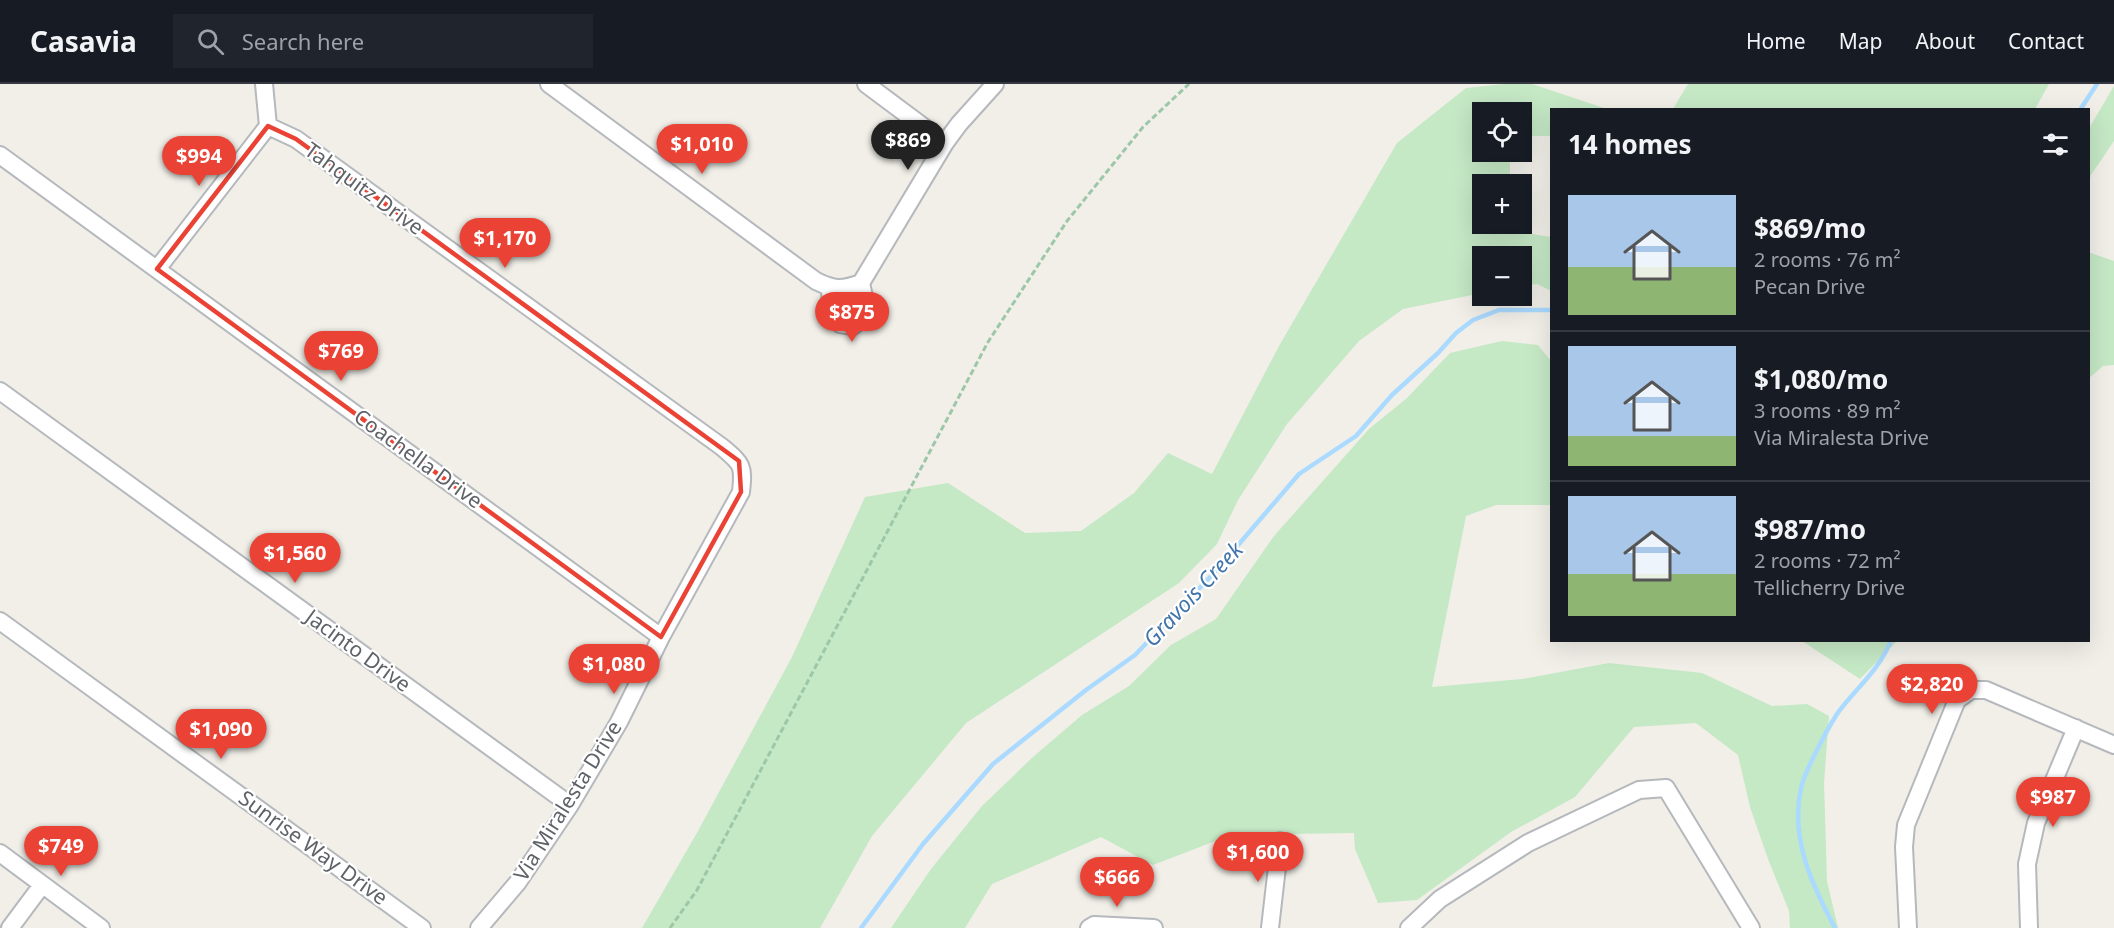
<!DOCTYPE html>
<html lang="en">
<head>
<meta charset="utf-8">
<style>
	:root { --surface:#171b24; --page:#20242c; --text:#f1f3f6; --muted:#9ea1a6; --line:#363941; --accent:#ea4335 }
	body { margin:0; font-family:"Noto Sans",sans-serif; background:var(--page); color:var(--text); height:100vh; display:flex; flex-direction:column; font-size:22px; white-space:nowrap }
	* { box-sizing:border-box; margin:0 }
	p { font-size:20px; color:var(--muted) }
	.icon { flex:none; width:33px; height:33px; fill:none; stroke:currentColor; stroke-width:2; stroke-linecap:round; stroke-linejoin:round }
	.map { position:relative; flex:1; overflow:hidden }
	.panel { position:absolute; left:1550px; top:24px; width:540px; height:534px; display:flex; flex-direction:column; background:var(--surface); border-radius:0px; box-shadow:0 6px 24px #0002 }
	.panel>* { flex:none }
	.buttons { position:absolute; left:1472px; top:18px; display:grid; gap:12px }
	.buttons a { display:grid; place-items:center; width:60px; height:60px; border-radius:0px; background:var(--surface); box-shadow:0 6px 24px #0002; font-size:30px }
	.price { position:absolute; translate:-50% -51px; padding:0 14px; border-radius:21px; background:var(--accent); color:#fff; font-size:20px; line-height:39px; filter:drop-shadow(0 2px 3px #0008) }
	.price::after { content:''; position:absolute; left:50%; top:36px; width:18px; height:14px; margin-left:-9px; background:inherit; clip-path:polygon(0 0,100% 0,50% 100%) }
	.price.current { background:#222; color:#fff }
	ul { padding:0; list-style:none }
	li { display:flex; align-items:center; gap:18px; height:150px; padding:0 18px }
	li+li { border-top:2px solid var(--line) }
	li span { display:grid; place-items:center; flex:none; width:168px; height:120px; border-radius:0px; color:#555 }
	li>.icon { margin-inline-start:auto }
	span .icon { width:72px; height:72px; fill:#fffc; stroke-width:1 }
	li b { font-size:26px }
	h2 { display:flex; justify-content:space-between; align-items:center; height:72px; padding:0 18px; font-size:26px }
	header { display:flex; align-items:center; gap:36px; box-sizing:border-box; height:84px; padding:0 30px; background:var(--surface); border-bottom:2px solid var(--line) }
	header strong { font-size:28px }
	nav { display:flex; gap:33px; margin-inline-start:auto; font-size:21px }
	.search { width:420px; height:54px; background:var(--page); display:flex; align-items:center; gap:15px; box-sizing:border-box; padding:0 21px; border-radius:0px; color:var(--muted); font-size:22px }
	.map>svg:first-child { display:block }
	.green { fill:#c5e8c5 }
	.lines { fill:none; stroke-linecap:round; stroke-linejoin:round }
	.stream { stroke:#aadaff; stroke-width:4.5 }
	.minor-casing { stroke:#b5b8bc; stroke-width:20 }
	.path { stroke:#9cc7a9; stroke-width:3; stroke-dasharray:6 3; stroke-linecap:butt }
	.minor { stroke:#fff; stroke-width:16 }
	.marked { fill:none; stroke:#ea4335; stroke-width:4.5; stroke-linejoin:round }
	.labels { text-anchor:middle; stroke-width:4.5; stroke-linejoin:round; paint-order:stroke }
	.street-label { font-size:21px; fill:#5f6368; stroke:#fff }
	.water-label { font-size:22px; font-style:italic; fill:#4174aa; stroke:#fff }
</style>
</head>
<body>
<header>
<strong>Casavia</strong>
<div class="search"><svg class="icon" aria-label="search" viewBox="0 0 24 24"><circle cx="10" cy="10" r="6"/><path d="M15 15l6 6"/></svg>Search here</div>
<nav><a>Home</a><a>Map</a><a>About</a><a>Contact</a></nav>
</header>
<div class="map">
<svg width="2114" height="844" viewBox="0 0 2114 844">
	<rect width="100%" height="100%" fill="#f1efe8"/>
	<path class="green" d="M 1504,0 L 1532,0 L 1607,25 L 1551,26 L 1551,52 L 1521,52 L 1521,28 L 1482,28 L 1482,68 L 1510,68 L 1510,100 L 1482,100 L 1482,140 L 1507,140 L 1526,149 L 1551,153 L 1551,207 L 1537,200 L 1521,202 L 1521,172 L 1482,172 L 1482,209 L 1403,225 L 1359,257 L 1287,340 L 1238,416 L 1217,460 L 1179,499 L 966,639 L 872,752 L 820,844 L 642,844 L 698,747 L 792,573 L 865,413 L 948,399 L 1025,449 L 1081,447 L 1134,409 L 1168,369 L 1212,390 L 1279,262 L 1397,59 L 1466,4 Z
		M 1688,0 L 2049,0 L 2035,25 L 1673,25 Z
		M 2114,2 L 2114,57 L 2091,91 L 2088,103 L 2088,46 Z
		M 2088,168 L 2114,177 L 2114,281 L 2103,282 L 2088,295 Z
		M 1502,257 L 1538,261 L 1551,277 L 1551,421 L 1496,421 L 1466,432 L 1432,603 L 1522,595 L 1609,579 L 1702,589 L 1772,622 L 1807,620 L 1829,632 L 1824,699 L 1827,797 L 1838,844 L 1790,844 L 1789,827 L 1768,775 L 1750,723 L 1738,671 L 1696,639 L 1634,643 L 1575,713 L 1511,748 L 1417,816 L 1378,819 L 1355,765 L 1354,749 L 1231,751 L 1153,781 L 1101,753 L 992,800 L 965,844 L 891,844 L 931,785 L 982,722 L 1033,673 L 1082,631 L 1129,602 L 1171,561 L 1216,535 L 1274,452 L 1369,345 L 1407,314 L 1450,269 Z
		M 1802,557 L 1897,557 L 1860,595 Z"/>
	<g class="lines">
		<path class="stream" d="M 2080,26 L 2097,0
			M 861,844 L 923,760 L 993,680 L 1086,606 L 1135,571 L 1215,488 L 1299,390 L 1356,352 L 1392,311 L 1438,269 L 1456,249 L 1473,236 L 1499,226 L 1551,226
			M 1835,844 C 1812,801 1790,755 1801,704 C 1804,691 1811,678 1817,666 C 1823,654 1830,641 1837,630 C 1855,605 1880,586 1891,556"/>
		<defs>
			<path id="minor" d="M 264,0 L 268,42
				M 549,0 L 816,197 C 834,206 842,206 861,199 L 945,59 L 959,40 L 995,0
				M 866,0 L 945,59
				M 268,42 L 296,55 L 722,363 C 742,380 744,381 741,408 L 661,553 L 619,638 L 570,721 L 518,798 L 479,844
				M 0,71 L 661,553
				M 157,185 L 268,42
				M 830,204 L 831,229 L 840,240 L 853,242 L 863,234 L 866,222 L 861,199
				M 0,307 L 570,721
				M 0,537 L 422,844
				M 0,769 L 101,844
				M 10,844 L 42,801
				M 1089,844 L 1094,841 L 1154,844
				M 1270,844 L 1280,757
				M 1409,844 L 1440,815 L 1528,759 L 1639,706 L 1666,704 L 1751,844
				M 1908,844 L 1904,763 L 1906,741 L 1957,616 L 1971,606 L 1986,606 L 2114,661
				M 2029,844 L 2027,780 L 2036,739 L 2076,644"/>
		</defs>
		<use href="#minor" class="minor-casing"/>
		<path class="path" d="M 670,844 L 697,806 L 988,258 L 1067,137 L 1143,43 L 1189,0"/>
		<use href="#minor" class="minor"/>
	</g>
	<path class="marked" d="M 268,42 L 296,55 L 739,377 L 741,408 L 661,553 L 157,185 Z"/>
	<g class="labels">
		<g class="street-label">
			<text transform="translate(364 105) rotate(36)" y="7">Tahquitz Drive</text>
			<text transform="translate(418 375) rotate(36)" y="7">Coachella Drive</text>
			<text transform="translate(358 567) rotate(36)" y="7">Jacinto Drive</text>
			<text transform="translate(568 717) rotate(-58)" y="7">Via Miralesta Drive</text>
			<text transform="translate(313 764) rotate(36)" y="7">Sunrise Way Drive</text>
		</g>
		<g class="water-label">
			<text transform="translate(1193 510) rotate(-47)" y="8">Gravois Creek</text>
		</g>
	</g>
</svg>
<div class="buttons">
<a><svg class="icon" aria-label="locate" viewBox="0 0 24 24"><circle cx="12" cy="12" r="6"/><path d="M12 2v4M12 18v4M2 12h4M18 12h4"/></svg></a>
<a>+</a>
<a>−</a>
</div>
<b class="price current" style="left:908px;top:87px">$869</b>
<b class="price" style="left:702px;top:91px">$1,010</b>
<b class="price" style="left:199px;top:103px">$994</b>
<b class="price" style="left:505px;top:185px">$1,170</b>
<b class="price" style="left:852px;top:259px">$875</b>
<b class="price" style="left:341px;top:298px">$769</b>
<b class="price" style="left:295px;top:500px">$1,560</b>
<b class="price" style="left:614px;top:611px">$1,080</b>
<b class="price" style="left:1932px;top:631px">$2,820</b>
<b class="price" style="left:221px;top:676px">$1,090</b>
<b class="price" style="left:2053px;top:744px">$987</b>
<b class="price" style="left:61px;top:793px">$749</b>
<b class="price" style="left:1258px;top:799px">$1,600</b>
<b class="price" style="left:1117px;top:824px">$666</b>
<section class="panel">
<h2>14 homes<svg class="icon" aria-label="filters" viewBox="0 0 24 24"><path d="M4 7h16M4 17h16"/><circle cx="9" cy="7" r="2"/><circle cx="15" cy="17" r="2"/></svg></h2>
<ul>
<li><span style="background:linear-gradient(#a9c7e8 60%,#8fb573 0)"><svg class="icon" aria-label="home" viewBox="0 0 24 24"><path d="M3 11l9-7 9 7M6 9v11h12V9"/></svg></span><div><b>$869/mo</b><p>2 rooms · 76 m²</p><p>Pecan Drive</p></div></li>
<li><span style="background:linear-gradient(#a9c7e8 75%,#8fb573 0)"><svg class="icon" aria-label="home" viewBox="0 0 24 24"><path d="M3 11l9-7 9 7M6 9v11h12V9"/></svg></span><div><b>$1,080/mo</b><p>3 rooms · 89 m²</p><p>Via Miralesta Drive</p></div></li>
<li><span style="background:linear-gradient(#a9c7e8 65%,#8fb573 0)"><svg class="icon" aria-label="home" viewBox="0 0 24 24"><path d="M3 11l9-7 9 7M6 9v11h12V9"/></svg></span><div><b>$987/mo</b><p>2 rooms · 72 m²</p><p>Tellicherry Drive</p></div></li>
</ul>
</section>
</div>
</body>
</html>
